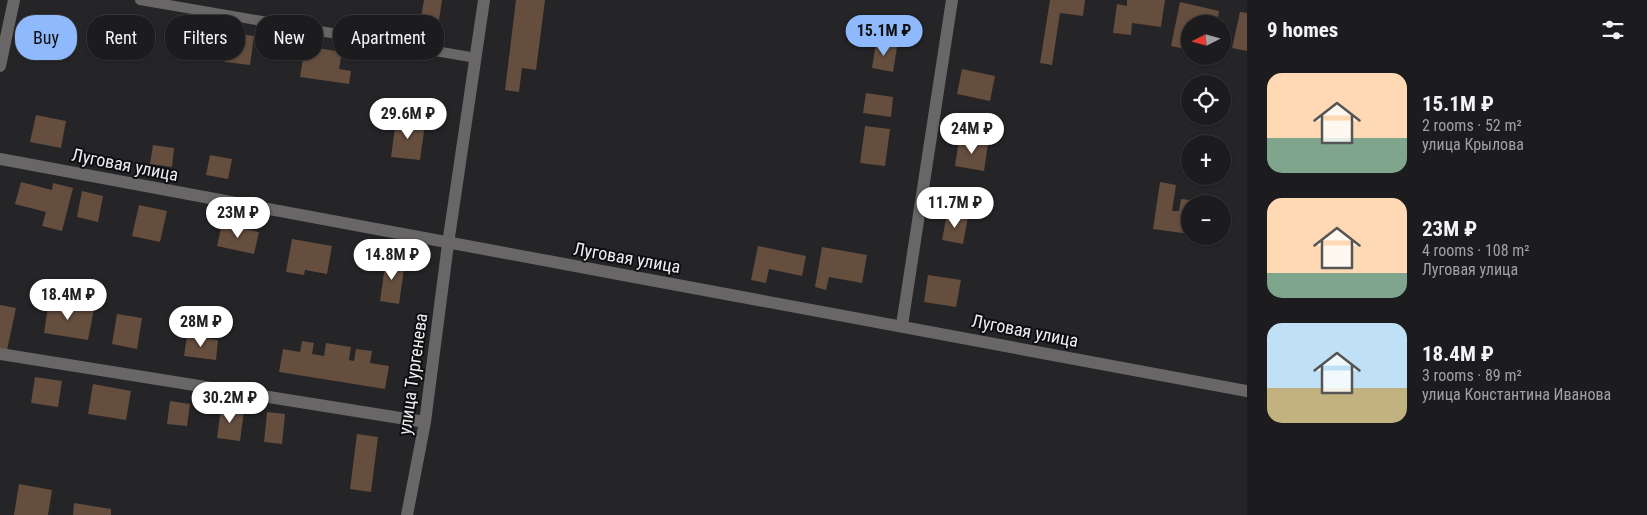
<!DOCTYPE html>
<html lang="en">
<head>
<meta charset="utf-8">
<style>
	:root { --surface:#1c1b1d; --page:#252426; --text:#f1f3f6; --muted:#a0a1a4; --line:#3a393b; --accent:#8eb9fd }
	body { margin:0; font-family:"Roboto Condensed",sans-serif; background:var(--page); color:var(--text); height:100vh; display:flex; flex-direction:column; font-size:19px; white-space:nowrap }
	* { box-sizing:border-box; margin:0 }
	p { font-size:16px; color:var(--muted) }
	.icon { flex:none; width:28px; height:28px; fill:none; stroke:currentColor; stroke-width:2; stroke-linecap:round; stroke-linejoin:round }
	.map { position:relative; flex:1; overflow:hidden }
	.panel { display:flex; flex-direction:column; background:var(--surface); width:400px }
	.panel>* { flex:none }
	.hud { position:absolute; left:15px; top:15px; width:475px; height:45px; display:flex; gap:10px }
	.needle { width:32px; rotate:264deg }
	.tools { position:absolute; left:1181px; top:15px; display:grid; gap:10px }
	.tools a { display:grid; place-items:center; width:50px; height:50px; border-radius:50%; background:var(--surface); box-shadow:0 1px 4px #0004,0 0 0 1px var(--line); font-size:25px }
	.price { position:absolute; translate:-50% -42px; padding:0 11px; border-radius:18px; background:#fff; color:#222; font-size:16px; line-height:32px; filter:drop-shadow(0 1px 2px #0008) }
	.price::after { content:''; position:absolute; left:50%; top:30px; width:15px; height:11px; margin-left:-8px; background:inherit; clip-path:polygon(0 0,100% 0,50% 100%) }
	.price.current { background:var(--accent); color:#111 }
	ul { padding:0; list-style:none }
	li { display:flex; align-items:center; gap:15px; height:125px; padding:0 20px }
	li span { display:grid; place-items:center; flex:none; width:140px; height:100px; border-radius:15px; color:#555 }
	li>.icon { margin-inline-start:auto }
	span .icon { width:60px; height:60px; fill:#fffc; stroke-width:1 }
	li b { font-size:21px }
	h2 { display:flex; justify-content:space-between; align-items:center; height:60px; padding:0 20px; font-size:21px }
	.chip { padding:0 18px; border-radius:20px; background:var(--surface); box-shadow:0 1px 4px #0004,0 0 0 1px var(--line); font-size:18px; line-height:45px }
	.chip.current { background:var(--accent); color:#111 }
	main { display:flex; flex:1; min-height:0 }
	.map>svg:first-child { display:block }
	.building { fill:#654e3e }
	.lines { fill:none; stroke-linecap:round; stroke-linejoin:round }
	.lane { stroke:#686666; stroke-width:10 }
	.street { stroke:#686666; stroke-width:12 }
	.labels { text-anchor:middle; stroke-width:4; stroke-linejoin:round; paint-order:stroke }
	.street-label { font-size:18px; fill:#eeedf0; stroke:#0e0d0f }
</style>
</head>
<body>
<main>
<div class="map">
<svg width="1247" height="515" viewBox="0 0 1247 515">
	<rect width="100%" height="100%" fill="#252427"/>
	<path class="building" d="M 424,0 L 442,0 L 439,20 L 421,17 Z
		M 516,0 L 545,0 L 536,70 L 522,68 L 519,92 L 505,90 Z
		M 1050,0 L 1085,0 L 1083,16 L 1060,13 L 1052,65 L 1040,63 Z
		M 1127,0 L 1165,0 L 1161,27 L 1132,23 L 1131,35 L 1113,33 L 1117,4 L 1127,6 Z
		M 1180,2 L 1219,11 L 1217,24 L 1190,24 L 1190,31 L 1187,30 L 1185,38 L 1190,39 L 1190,50 L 1171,46 Z
		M 1240,12 L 1247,13 L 1247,51 L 1232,48 Z
		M 108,20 L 133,24 L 129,44 L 105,41 Z
		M 173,22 L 199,27 L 195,53 L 168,48 Z
		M 229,32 L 254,36 L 250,65 L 225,62 Z
		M 876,43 L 897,47 L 893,72 L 872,68 Z
		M 305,46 L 342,52 L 339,69 L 351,71 L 349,84 L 300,77 Z
		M 962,69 L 995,76 L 990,101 L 957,94 Z
		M 866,93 L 893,97 L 891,117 L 863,113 Z
		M 36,115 L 66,121 L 61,148 L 30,142 Z
		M 396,120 L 425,124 L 420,160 L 391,157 Z
		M 865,126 L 890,129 L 885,166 L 860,163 Z
		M 959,139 L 988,144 L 984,171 L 955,166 Z
		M 153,145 L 174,148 L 172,167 L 150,164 Z
		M 210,155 L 232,159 L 228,179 L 206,175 Z
		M 21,182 L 52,190 L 53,183 L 73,188 L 62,231 L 42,226 L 46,212 L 15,204 Z
		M 1160,182 L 1176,185 L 1172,211 L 1179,211 L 1181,199 L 1199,201 L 1198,204 L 1190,204 L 1190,234 L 1153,229 Z
		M 82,191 L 103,196 L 98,222 L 77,217 Z
		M 139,205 L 167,211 L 160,242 L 132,236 Z
		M 947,214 L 968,217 L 963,244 L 942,240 Z
		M 222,224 L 259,232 L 254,254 L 217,246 Z
		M 292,239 L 332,246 L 327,274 L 305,270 L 304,275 L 286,272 Z
		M 758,246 L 806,256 L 802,276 L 769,269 L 766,283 L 751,280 Z
		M 822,247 L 867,255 L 862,283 L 829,277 L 826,290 L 815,287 Z
		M 386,259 L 405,262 L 399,304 L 380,301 Z
		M 928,275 L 961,280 L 956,307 L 924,302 Z
		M 49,300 L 64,303 L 62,309 L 76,311 L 77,306 L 94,309 L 88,340 L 44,333 Z
		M 0,305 L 16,308 L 7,350 L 0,348 Z
		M 117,314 L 142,318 L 137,349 L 112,344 Z
		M 187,336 L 218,340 L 216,360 L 184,356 Z
		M 302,341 L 314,343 L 312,354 L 324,356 L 326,343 L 351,347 L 349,360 L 354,361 L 356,349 L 372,351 L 370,363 L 389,366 L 385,389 L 279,372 L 283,349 L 300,352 Z
		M 35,377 L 62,381 L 58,407 L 31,403 Z
		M 93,384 L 131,391 L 126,420 L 88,414 Z
		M 170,401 L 190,404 L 187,426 L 167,424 Z
		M 221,408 L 244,411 L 240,441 L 217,438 Z
		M 267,412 L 285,414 L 282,444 L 264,442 Z
		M 357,434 L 378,437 L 371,492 L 350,489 Z
		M 19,484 L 52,490 L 48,515 L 14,515 Z
		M 74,503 L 111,509 L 111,515 L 73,515 Z"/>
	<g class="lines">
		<path class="lane" d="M 140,0 L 476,58"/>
		<path class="street" d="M 0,66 L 14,0
			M 0,159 C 415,238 832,312 1247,391
			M 902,325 L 952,0
			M 0,354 L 425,422
			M 407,515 L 425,422 L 448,244 L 484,0"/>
	</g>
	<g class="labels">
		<g class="street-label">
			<text transform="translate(125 165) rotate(11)" y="6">Луговая улица</text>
			<text transform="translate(627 258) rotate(10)" y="6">Луговая улица</text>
			<text transform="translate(1025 331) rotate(11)" y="6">Луговая улица</text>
			<text transform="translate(413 374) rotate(-82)" y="6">улица Тургенева</text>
		</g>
	</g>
</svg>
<div class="tools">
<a><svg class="needle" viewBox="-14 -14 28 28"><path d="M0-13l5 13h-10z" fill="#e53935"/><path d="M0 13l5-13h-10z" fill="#a0a1a4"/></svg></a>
<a><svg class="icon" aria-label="locate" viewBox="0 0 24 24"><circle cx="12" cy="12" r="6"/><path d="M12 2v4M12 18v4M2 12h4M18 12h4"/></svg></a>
<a>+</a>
<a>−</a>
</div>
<b class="price current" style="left:884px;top:57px">15.1M ₽</b>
<b class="price" style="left:408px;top:140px">29.6M ₽</b>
<b class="price" style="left:972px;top:155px">24M ₽</b>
<b class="price" style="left:955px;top:229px">11.7M ₽</b>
<b class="price" style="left:238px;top:239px">23M ₽</b>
<b class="price" style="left:392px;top:281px">14.8M ₽</b>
<b class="price" style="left:68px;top:321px">18.4M ₽</b>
<b class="price" style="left:201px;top:348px">28M ₽</b>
<b class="price" style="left:230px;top:424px">30.2M ₽</b>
<div class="hud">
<a class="chip current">Buy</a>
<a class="chip">Rent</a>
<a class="chip">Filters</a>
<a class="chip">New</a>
<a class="chip">Apartment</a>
</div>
</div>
<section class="panel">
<h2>9 homes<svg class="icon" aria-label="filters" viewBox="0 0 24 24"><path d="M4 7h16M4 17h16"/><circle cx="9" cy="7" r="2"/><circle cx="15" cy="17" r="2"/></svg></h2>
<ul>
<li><span style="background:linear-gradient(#ffd9b3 65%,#7fa58c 0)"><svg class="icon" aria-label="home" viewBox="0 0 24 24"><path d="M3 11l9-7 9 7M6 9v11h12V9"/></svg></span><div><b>15.1M ₽</b><p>2 rooms · 52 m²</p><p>улица Крылова</p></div></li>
<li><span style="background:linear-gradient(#ffd9b3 75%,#7fa58c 0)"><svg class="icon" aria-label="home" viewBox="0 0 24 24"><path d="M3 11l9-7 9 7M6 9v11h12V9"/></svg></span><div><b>23M ₽</b><p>4 rooms · 108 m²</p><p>Луговая улица</p></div></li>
<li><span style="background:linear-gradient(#bfe0f5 65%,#c2b280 0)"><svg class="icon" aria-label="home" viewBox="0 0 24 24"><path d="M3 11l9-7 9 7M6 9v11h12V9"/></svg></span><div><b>18.4M ₽</b><p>3 rooms · 89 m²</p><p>улица Константина Иванова</p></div></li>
</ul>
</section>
</main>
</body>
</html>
